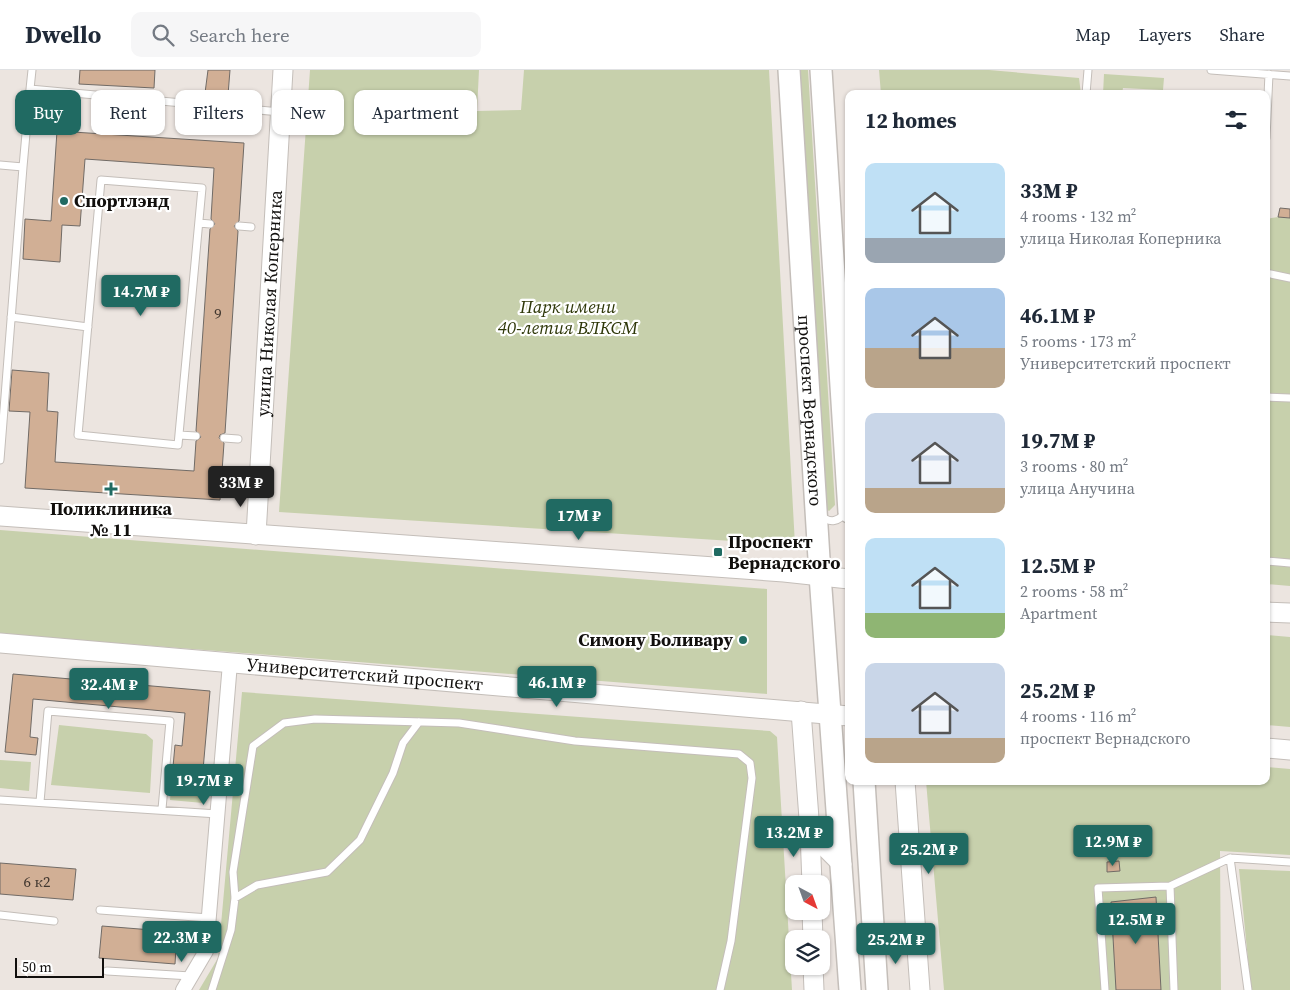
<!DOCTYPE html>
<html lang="en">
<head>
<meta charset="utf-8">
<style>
	:root { --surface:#fff; --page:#f6f6f7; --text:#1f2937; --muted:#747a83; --line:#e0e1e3; --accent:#206a62 }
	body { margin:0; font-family:"Source Serif 4",serif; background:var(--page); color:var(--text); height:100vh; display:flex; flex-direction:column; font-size:19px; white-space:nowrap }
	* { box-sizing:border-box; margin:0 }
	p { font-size:16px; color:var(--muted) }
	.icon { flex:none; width:28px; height:28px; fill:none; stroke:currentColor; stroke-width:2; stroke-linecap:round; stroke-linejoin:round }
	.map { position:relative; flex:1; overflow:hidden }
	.side { position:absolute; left:845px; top:20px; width:425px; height:695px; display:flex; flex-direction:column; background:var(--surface); border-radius:10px; box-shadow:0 1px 4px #0004 }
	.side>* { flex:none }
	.banner { position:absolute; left:15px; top:20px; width:475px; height:45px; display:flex; gap:10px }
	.needle { width:32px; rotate:139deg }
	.buttons { position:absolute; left:785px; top:805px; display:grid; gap:10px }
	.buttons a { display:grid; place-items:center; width:45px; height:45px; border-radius:10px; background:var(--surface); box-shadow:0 1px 4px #0004; font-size:25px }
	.scale { position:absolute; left:15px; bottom:12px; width:89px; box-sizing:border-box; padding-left:5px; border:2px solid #110f0d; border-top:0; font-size:14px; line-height:18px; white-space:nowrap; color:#110f0d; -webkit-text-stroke:4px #fff; paint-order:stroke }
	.price { position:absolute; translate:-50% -42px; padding:0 11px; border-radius:5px; background:var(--accent); color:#fff; font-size:16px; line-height:32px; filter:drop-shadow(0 1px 2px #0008) }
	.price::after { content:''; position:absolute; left:50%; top:30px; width:15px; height:11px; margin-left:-8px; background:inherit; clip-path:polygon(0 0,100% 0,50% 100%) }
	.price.selected { background:#222; color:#fff }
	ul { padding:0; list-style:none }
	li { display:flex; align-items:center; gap:15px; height:125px; padding:0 20px }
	li span { display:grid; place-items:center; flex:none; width:140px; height:100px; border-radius:10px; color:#555 }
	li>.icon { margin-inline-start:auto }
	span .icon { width:60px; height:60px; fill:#fffc; stroke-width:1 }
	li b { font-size:21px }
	h2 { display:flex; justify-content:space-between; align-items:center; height:60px; padding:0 20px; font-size:21px }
	.pill { padding:0 18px; border-radius:10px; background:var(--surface); box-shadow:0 1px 4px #0004; font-size:18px; line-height:45px }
	.pill.selected { background:var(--accent); color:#fff }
	header { display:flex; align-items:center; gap:30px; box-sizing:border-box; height:70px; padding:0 25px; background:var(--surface); border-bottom:1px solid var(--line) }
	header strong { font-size:24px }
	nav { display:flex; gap:28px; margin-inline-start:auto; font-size:18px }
	.search { width:350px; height:45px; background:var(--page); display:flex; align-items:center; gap:12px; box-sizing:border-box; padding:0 18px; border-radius:10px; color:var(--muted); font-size:19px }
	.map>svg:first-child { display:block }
	.green { fill:#c7d0ac }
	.building { fill:#d1af95; stroke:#716b66 }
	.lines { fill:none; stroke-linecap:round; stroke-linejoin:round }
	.lane-casing { stroke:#c4beb9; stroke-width:9 }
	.street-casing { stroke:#c4beb9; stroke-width:16 }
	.secondary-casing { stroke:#c4beb9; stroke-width:21 }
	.primary-casing { stroke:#c4beb9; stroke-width:24 }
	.lane { stroke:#fff; stroke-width:7 }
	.street { stroke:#fff; stroke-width:14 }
	.secondary { stroke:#fff; stroke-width:19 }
	.primary { stroke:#fff; stroke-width:21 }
	.poi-dot { fill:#206a62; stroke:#fff; stroke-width:2 }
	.labels { text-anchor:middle; stroke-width:4.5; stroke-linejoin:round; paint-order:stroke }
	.number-label { font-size:15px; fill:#41372f }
	.poi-label { font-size:18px; font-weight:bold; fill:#110f0d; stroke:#fff; text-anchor:start }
	.street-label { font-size:18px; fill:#110f0d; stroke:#fff }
	.park-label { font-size:18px; font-style:italic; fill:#2e3708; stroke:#fff }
</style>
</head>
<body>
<header>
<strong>Dwello</strong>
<div class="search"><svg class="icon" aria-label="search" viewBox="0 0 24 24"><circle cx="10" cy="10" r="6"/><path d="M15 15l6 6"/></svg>Search here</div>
<nav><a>Map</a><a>Layers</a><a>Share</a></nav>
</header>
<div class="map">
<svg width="1290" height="920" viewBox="0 0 1290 920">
	<rect width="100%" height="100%" fill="#ece5e0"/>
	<path class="green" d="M 310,0 L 479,0 L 477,41 L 521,40 L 524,0 L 769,0 L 795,475 L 279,442 Z
		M 797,0 L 808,0 L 835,435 L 829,441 L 825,438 Z
		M 879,0 L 989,0 L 1079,8 L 1081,24 L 881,24 Z
		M 1104,4 L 1164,8 L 1163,20 L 1123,18 L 1122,24 L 1103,24 Z
		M 1278,147 L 1290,148 L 1290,516 L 1266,514 L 1266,149 Z
		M 0,460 L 767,519 L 767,624 L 0,564 Z
		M 1266,565 L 1290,567 L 1290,657 L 1266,655 Z
		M 242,622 L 770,661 L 777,667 L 792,920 L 199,920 L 218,888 Z
		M 59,655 L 146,664 L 153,670 L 150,723 L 51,715 Z
		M 0,690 L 31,692 L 29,721 L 0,718 Z
		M 1266,697 L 1290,699 L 1290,785 L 1220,781 L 1221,920 L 944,920 L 926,711 L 1266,711 Z
		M 172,702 L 205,705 L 203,733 L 170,730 Z
		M 1239,799 L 1290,801 L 1290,920 L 1251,920 Z"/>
	<path class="building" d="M 80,0 L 155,0 L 154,18 L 79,14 Z
		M 208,0 L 230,0 L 228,25 L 205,23 Z
		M 57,61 L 244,73 L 239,151 L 234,156 L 238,161 L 225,363 L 220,365 L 219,368 L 224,373 L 220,430 L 25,418 L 30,342 L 9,341 L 12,300 L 49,303 L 47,341 L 58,342 L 55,392 L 194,401 L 196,371 L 201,367 L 196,361 L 210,159 L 215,154 L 211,149 L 214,98 L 85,89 L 80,156 L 62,155 L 60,192 L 23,189 L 25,149 L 51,151 Z
		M 1280,138 L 1290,139 L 1290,148 L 1278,147 Z
		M 13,604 L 210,621 L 203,700 L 173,697 L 175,675 L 182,676 L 185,643 L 33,629 L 30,667 L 38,668 L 36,685 L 5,682 Z
		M 1119,791 L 1120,801 L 1107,802 L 1107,792 Z
		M 0,793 L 76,799 L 73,830 L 0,824 Z
		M 1156,827 L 1161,920 L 1116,920 L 1111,832 Z
		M 102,856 L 177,862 L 175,894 L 99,888 Z"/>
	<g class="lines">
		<defs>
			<path id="lane" d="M 1211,0 L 1290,6
				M 30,19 L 32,0
				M 1086,24 L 1088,0
				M 1266,68 L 1269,4
				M 0,95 L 23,97 L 30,19 L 280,42
				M 101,110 L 202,118 L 178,375 L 78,365 Z
				M 199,153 L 210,154
				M 239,156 L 251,157
				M 1266,203 L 1290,208
				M 11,247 L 88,257
				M 1266,327 L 1290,328
				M 179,365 L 196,366
				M 224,368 L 238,369
				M 0,390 L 23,97
				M 820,445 C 830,454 839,452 846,441
				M 1266,491 L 1290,493
				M 0,730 L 218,744
				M 40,732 L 48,641 L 170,651 L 162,739
				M 235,828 L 257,815 L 327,802 L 360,770 L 393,703 L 403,673 L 419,652
				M 100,840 L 209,848
				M 0,845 L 54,851
				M 107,901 L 191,906
				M 212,920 L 231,860 L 235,828 L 233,802 L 253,676 L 284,653 L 315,649 L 459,653 L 575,671 L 739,684 L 750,693 L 752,708 L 731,871 L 720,920
				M 1105,920 L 1098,818 L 1170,816
				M 1174,920 L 1170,816 L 1230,788
				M 1248,920 L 1230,788 L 1290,792"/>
			<path id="street" d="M 183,920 L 206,881 L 230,593"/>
			<g id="secondary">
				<path d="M 0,446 L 784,502 L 849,509"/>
				<path id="s1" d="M 256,465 L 283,0"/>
				<path d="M 1266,542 L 1290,543"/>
				<path id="s2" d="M 0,573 L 849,646"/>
				<path d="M 801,641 L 810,762 L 812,814"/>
				<path d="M 1266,678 L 1290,680"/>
				<path d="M 905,711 L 920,920"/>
				<path d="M 810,762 L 842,794"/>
				<path d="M 812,841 L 813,869"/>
				<path d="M 813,896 L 814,920"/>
			</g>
			<g id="primary">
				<path id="s3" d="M 789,0 L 820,505 L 850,920"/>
				<path d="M 821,0 L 849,442"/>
				<path d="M 864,711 L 877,920"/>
			</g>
		</defs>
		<use href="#lane" class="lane-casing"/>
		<use href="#street" class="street-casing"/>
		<use href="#secondary" class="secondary-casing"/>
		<use href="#primary" class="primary-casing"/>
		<use href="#lane" class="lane"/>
		<use href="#street" class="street"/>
		<use href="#secondary" class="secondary"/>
		<use href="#primary" class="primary"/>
	</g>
	<g class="poi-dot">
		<circle cx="64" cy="131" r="5"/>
		<path d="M108.5 411.5h5v5h5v5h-5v5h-5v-5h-5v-5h5z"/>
		<rect x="713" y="477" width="10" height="10" rx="2.5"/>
		<circle cx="743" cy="570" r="5"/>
	</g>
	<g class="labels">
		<g class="number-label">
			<text x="218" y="249">9</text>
			<text x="37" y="817">6 к2</text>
		</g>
		<g class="poi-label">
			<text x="74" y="137">Спортлэнд</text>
			<text x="111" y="445" text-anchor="middle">Поликлиника<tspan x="111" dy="21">№ 11</tspan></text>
			<text x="728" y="478">Проспект<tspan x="728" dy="21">Вернадского</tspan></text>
			<text x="733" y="576" text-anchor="end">Симону Боливару</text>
		</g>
		<g class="street-label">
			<text dy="6" stroke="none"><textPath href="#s1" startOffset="232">улица Николая Коперника</textPath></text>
			<text dy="6" stroke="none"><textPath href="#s3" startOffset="341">проспект Вернадского</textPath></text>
			<text dy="6" stroke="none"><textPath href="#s2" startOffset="366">Университетский проспект</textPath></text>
		</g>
		<g class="park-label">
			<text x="568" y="243">Парк имени<tspan x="568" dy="21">40-летия ВЛКСМ</tspan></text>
		</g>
	</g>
</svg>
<div class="buttons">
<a><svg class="needle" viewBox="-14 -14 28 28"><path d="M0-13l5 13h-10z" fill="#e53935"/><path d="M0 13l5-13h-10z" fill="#747a83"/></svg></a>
<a><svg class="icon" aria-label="layers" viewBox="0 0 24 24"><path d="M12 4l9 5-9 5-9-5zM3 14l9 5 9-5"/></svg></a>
</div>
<div class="scale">50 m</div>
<b class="price" style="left:141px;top:247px">14.7M ₽</b>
<b class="price selected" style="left:241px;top:438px">33M ₽</b>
<b class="price" style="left:579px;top:471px">17M ₽</b>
<b class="price" style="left:557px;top:638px">46.1M ₽</b>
<b class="price" style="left:109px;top:640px">32.4M ₽</b>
<b class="price" style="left:204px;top:736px">19.7M ₽</b>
<b class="price" style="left:794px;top:788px">13.2M ₽</b>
<b class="price" style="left:1113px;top:797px">12.9M ₽</b>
<b class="price" style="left:929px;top:805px">25.2M ₽</b>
<b class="price" style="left:1136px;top:875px">12.5M ₽</b>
<b class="price" style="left:182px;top:893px">22.3M ₽</b>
<b class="price" style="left:896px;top:895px">25.2M ₽</b>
<div class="banner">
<a class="pill selected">Buy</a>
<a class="pill">Rent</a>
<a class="pill">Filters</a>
<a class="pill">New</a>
<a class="pill">Apartment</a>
</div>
<section class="side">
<h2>12 homes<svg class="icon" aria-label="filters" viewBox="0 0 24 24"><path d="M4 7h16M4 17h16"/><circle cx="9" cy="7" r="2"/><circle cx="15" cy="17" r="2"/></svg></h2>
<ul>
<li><span style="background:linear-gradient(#bfe0f5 75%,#9aa5b1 0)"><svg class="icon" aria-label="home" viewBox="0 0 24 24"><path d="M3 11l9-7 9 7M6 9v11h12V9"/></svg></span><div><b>33M ₽</b><p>4 rooms · 132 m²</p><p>улица Николая Коперника</p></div></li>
<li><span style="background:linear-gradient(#a9c7e8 60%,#b9a48a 0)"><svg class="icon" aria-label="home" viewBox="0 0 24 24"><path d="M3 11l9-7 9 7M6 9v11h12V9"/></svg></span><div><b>46.1M ₽</b><p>5 rooms · 173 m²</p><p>Университетский проспект</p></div></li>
<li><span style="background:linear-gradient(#c9d6e8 75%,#b9a48a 0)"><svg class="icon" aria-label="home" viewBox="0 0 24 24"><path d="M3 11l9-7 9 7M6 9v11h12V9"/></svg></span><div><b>19.7M ₽</b><p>3 rooms · 80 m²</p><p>улица Анучина</p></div></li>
<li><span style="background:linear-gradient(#bfe0f5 75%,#8fb573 0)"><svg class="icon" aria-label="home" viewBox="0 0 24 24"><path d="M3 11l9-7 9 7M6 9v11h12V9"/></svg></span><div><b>12.5M ₽</b><p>2 rooms · 58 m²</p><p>Apartment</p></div></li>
<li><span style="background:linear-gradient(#c9d6e8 75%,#b9a48a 0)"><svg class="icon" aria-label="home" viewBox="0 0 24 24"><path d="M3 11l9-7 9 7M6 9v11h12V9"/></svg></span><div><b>25.2M ₽</b><p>4 rooms · 116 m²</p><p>проспект Вернадского</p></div></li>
</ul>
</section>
</div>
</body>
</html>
